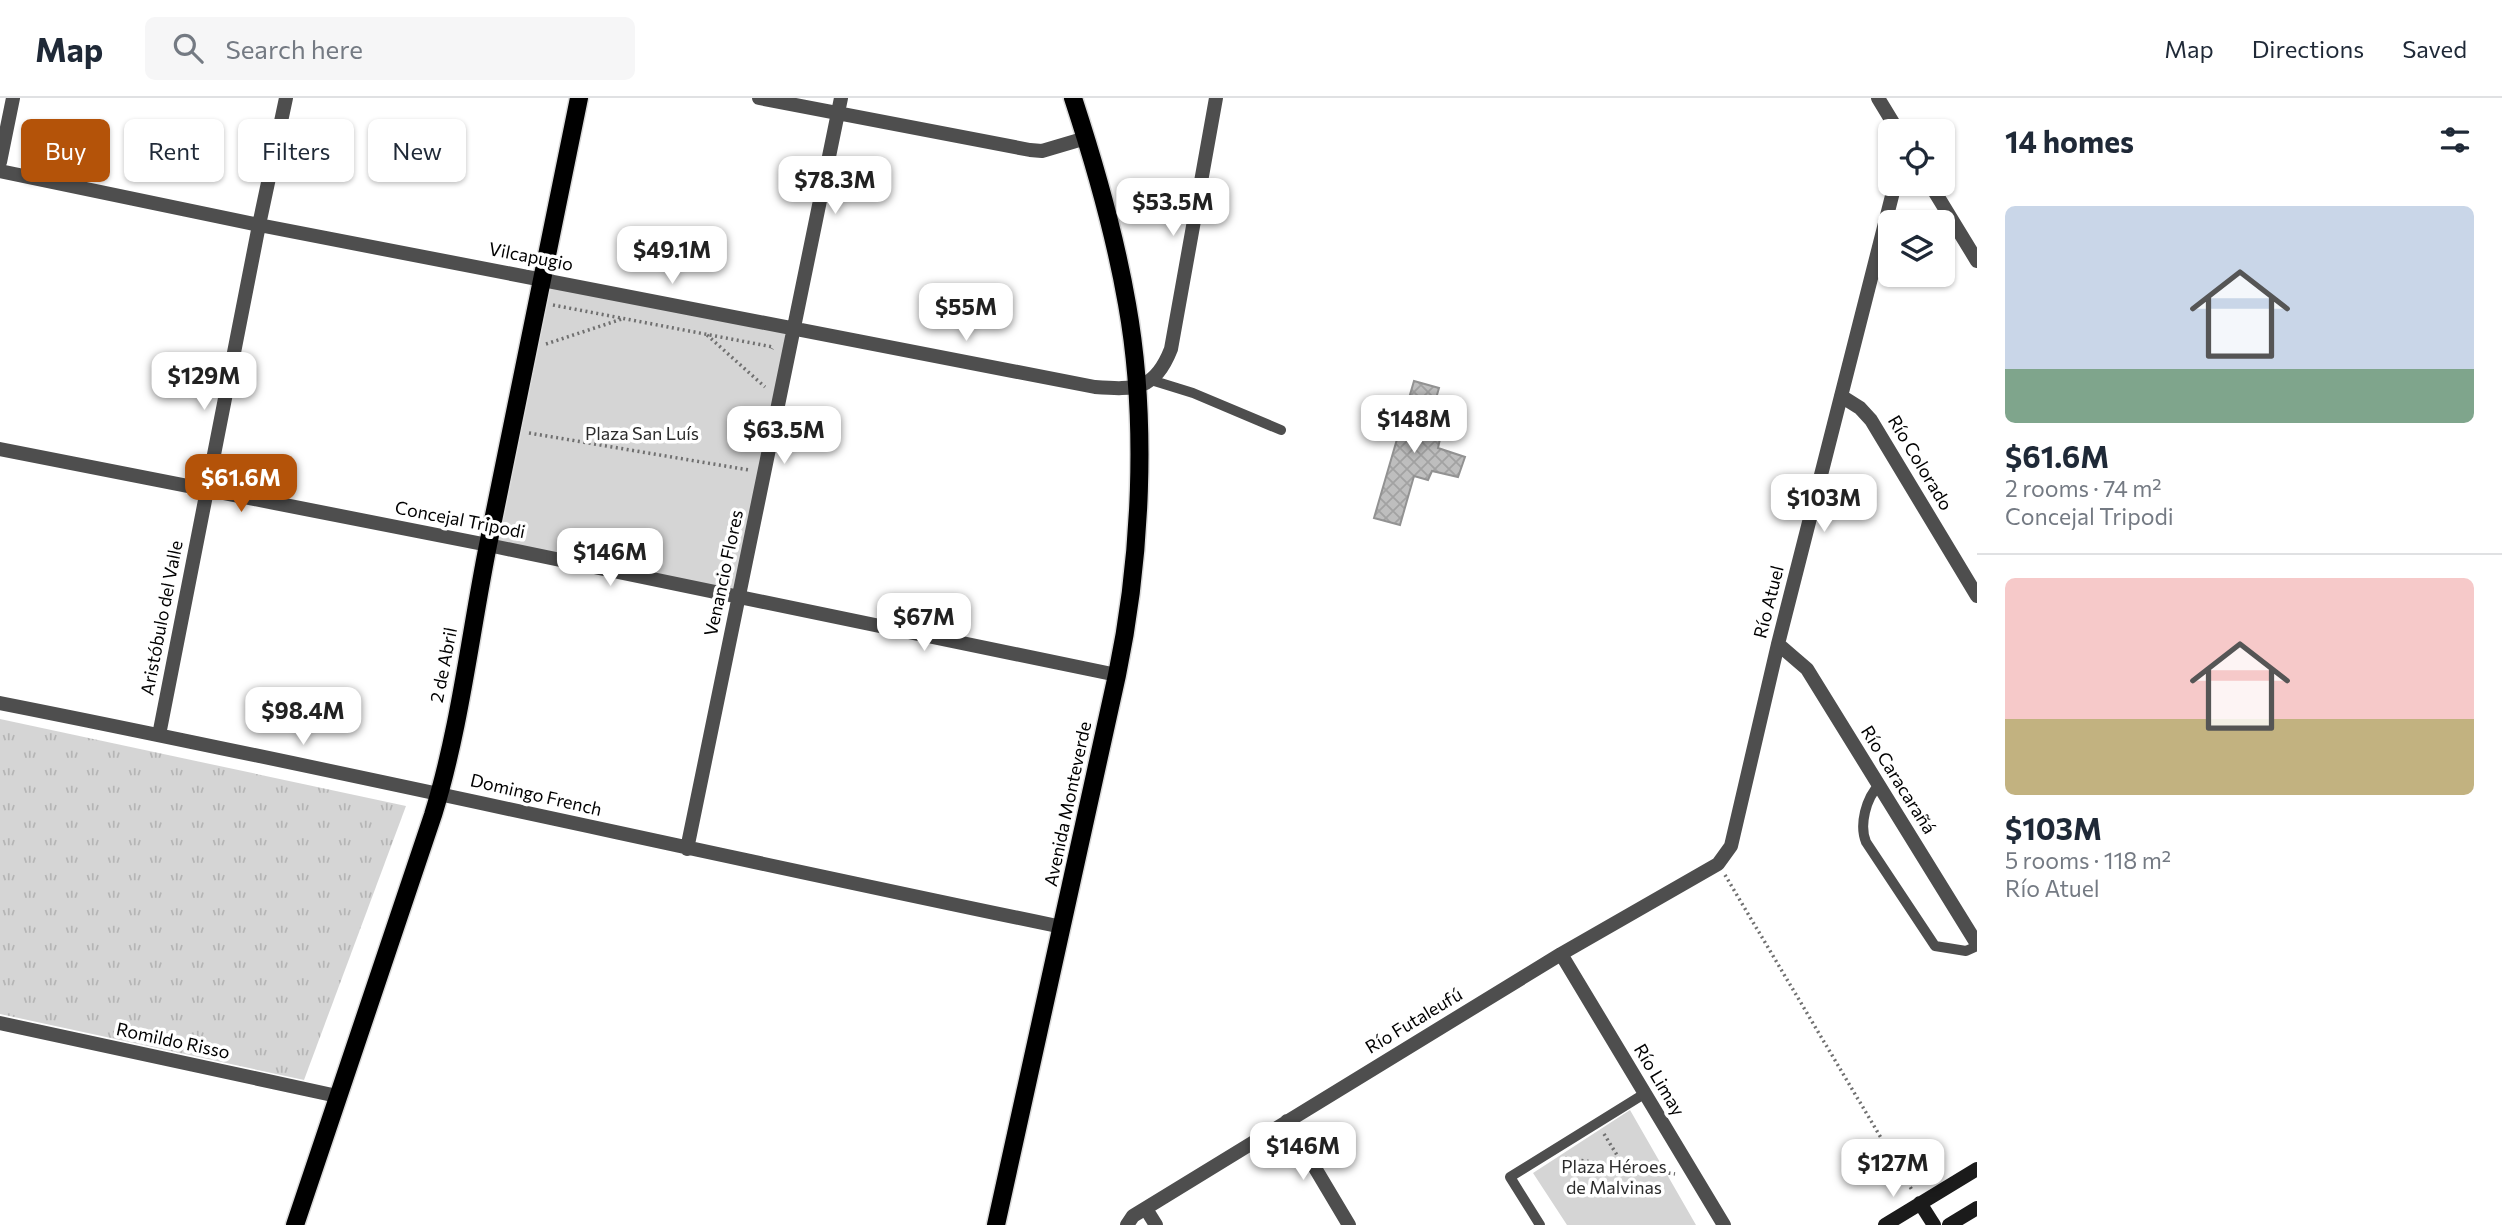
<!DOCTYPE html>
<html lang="en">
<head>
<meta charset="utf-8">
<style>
	:root { --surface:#fff; --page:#f6f6f7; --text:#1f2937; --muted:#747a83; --line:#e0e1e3; --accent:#b45309 }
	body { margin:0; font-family:Commissioner,sans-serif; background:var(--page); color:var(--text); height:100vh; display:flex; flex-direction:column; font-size:26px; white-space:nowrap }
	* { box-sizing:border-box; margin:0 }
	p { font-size:23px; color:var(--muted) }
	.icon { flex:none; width:38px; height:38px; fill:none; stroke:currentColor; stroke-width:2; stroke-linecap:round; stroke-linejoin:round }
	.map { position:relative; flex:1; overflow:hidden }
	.details { display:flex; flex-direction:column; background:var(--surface); width:525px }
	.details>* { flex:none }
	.guide { position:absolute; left:21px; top:21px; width:665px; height:63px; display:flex; gap:14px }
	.tools { position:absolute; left:1878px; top:21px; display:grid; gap:14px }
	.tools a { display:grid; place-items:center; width:77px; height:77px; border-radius:10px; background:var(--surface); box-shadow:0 2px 5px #0004; font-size:35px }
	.price { position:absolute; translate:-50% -60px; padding:0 16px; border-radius:14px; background:#fff; color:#222; font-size:23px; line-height:46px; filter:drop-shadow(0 2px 4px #0008) }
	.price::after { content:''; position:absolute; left:50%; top:42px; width:21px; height:16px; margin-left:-10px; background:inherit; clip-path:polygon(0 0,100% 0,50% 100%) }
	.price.on { background:var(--accent); color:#fff }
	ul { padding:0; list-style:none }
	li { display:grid; align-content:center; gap:14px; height:371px; padding:0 28px }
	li+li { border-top:2px solid var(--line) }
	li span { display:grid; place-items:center; height:217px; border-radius:10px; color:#555 }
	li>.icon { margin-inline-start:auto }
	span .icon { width:126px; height:126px; fill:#fffc; stroke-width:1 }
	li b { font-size:30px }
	h2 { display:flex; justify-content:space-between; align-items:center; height:84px; padding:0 28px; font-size:30px }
	.pill { padding:0 24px; border-radius:10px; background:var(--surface); box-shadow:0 2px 5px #0004; font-size:24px; line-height:63px }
	.pill.on { background:var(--accent); color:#fff }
	header { display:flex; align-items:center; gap:42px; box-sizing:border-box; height:98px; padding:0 35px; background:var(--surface); border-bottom:2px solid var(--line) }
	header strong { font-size:33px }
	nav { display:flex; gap:38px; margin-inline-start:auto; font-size:24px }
	.search { width:490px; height:63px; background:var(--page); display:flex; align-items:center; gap:18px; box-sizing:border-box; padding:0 24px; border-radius:10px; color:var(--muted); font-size:26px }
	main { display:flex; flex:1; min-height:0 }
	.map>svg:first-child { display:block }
	.grass { fill:url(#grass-tufts) }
	.green { fill:#d5d5d5 }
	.building { fill:url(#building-cross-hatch); stroke:#929292; stroke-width:2 }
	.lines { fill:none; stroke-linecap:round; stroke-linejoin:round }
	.primary-casing { stroke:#dbdbdb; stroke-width:21 }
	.path { stroke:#707070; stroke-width:3.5; stroke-dasharray:2 3.5; stroke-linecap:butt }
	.lane { stroke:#4e4e4e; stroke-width:10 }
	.street { stroke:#4e4e4e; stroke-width:14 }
	.secondary { stroke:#1b1b1b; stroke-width:14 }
	.primary { stroke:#000; stroke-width:18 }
	.labels { text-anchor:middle; stroke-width:7; stroke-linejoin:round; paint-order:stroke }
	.street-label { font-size:18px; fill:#000; stroke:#fff }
	.park-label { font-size:18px; fill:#2c2c2c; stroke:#fff }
</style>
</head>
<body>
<header>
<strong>Map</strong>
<div class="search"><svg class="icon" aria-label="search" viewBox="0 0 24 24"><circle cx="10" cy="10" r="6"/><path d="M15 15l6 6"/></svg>Search here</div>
<nav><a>Map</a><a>Directions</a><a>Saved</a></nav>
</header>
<main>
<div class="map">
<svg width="1977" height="1127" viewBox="0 0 1977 1127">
	<defs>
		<pattern id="grass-tufts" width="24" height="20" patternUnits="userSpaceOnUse" patternTransform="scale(1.75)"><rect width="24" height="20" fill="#d5d5d5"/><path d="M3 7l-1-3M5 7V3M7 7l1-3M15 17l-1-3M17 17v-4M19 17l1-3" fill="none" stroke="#b5b5b5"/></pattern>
		<pattern id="building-cross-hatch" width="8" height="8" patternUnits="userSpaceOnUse" patternTransform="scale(1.75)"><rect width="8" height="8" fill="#bebebe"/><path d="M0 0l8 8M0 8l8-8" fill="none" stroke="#a2a2a2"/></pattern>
	</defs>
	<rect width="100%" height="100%" fill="#fff"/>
	<path class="grass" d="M 0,621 L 406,708 L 304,982 L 0,916 Z"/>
	<path class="green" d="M 543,181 L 794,229 L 739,499 L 488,447 Z
		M 1630,1012 L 1696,1127 L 1567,1127 L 1533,1075 Z"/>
	<path class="building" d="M 1414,283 L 1439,290 L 1426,335 L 1440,341 L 1438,350 L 1465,359 L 1458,379 L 1432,373 L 1428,382 L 1414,378 L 1400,427 L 1374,420 Z"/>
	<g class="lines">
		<defs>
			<path id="primary" d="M 295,1127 L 433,717 C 460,630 470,537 488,447 C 518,298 549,149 579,0
				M 996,1127 L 1117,577 C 1141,462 1148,323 1127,206 C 1115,137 1095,67 1073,0"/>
		</defs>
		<use href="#primary" class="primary-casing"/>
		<path class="path" d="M 553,207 L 773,249 L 772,251
			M 707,237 L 765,289
			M 546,246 L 622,221
			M 529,335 L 749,372
			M 1725,777 L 1912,1092
			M 1604,1036 L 1625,1070
			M 1565,1060 L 1675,1076
			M 1591,1093 L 1597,1066"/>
		<path class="lane" d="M 1151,282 L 1193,295 L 1281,332
			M 1879,687 C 1866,700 1859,727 1866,744 L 1935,848 L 1966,853 L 1977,848
			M 1540,1127 L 1510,1079 L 1644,996"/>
		<path class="street" d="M 759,0 L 1030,52 L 1042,53 L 1086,40
			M 1878,0 L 1898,33
			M 0,64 L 13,0
			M 0,73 L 259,127 L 1095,289 C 1136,292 1155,292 1171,251 L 1216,0
			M 1930,86 L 1977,163
			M 1841,298 L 1860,310 L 1871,322 L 1977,498
			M 0,351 L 488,447 L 1117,577
			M 1778,546 L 1807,571 L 1977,846
			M 0,605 C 355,675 708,756 1062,829
			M 159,637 L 259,127 L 286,0
			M 687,751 L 841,0
			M 1561,856 L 1724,1127
			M 0,925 L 337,998
			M 1287,1023 L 1349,1127
			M 1146,1111 L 1156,1127
			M 1127,1127 L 1133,1118 L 1561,856 L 1718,766 L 1731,748 L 1778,546 L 1895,86"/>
		<path class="secondary" d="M 1920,1105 L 1934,1127
			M 1885,1127 L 1977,1071
			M 1949,1127 L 1977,1110"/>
		<use href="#primary" class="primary"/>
	</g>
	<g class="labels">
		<g class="street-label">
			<text transform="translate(531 159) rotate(11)" y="6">Vilcapugio</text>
			<text transform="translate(1920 365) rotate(59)" y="6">Río Colorado</text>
			<text transform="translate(460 422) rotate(11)" y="6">Concejal Tripodi</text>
			<text transform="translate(724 475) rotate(-78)" y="6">Venancio Flores</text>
			<text transform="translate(1769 504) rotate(-76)" y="6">Río Atuel</text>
			<text transform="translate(162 520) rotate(-79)" y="6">Aristóbulo del Valle</text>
			<text transform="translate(444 567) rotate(-79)" y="6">2 de Abril</text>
			<text transform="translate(1898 682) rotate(58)" y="6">Río Caracarañá</text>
			<text transform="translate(536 697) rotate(13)" y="6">Domingo French</text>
			<text transform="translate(1068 706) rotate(-78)" y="6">Avenida Monteverde</text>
			<text transform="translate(1414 923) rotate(-31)" y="6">Río Futaleufú</text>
			<text transform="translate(173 943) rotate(12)" y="6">Romildo Risso</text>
			<text transform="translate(1659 982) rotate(59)" y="6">Río Limay</text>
		</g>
		<g class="park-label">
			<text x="642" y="342">Plaza San Luís</text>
			<text x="1614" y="1075">Plaza Héroes<tspan x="1614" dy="21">de Malvinas</tspan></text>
		</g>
	</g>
</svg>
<div class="tools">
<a><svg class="icon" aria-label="locate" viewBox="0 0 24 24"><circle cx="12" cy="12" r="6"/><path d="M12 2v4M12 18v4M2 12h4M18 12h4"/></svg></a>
<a><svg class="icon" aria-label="layers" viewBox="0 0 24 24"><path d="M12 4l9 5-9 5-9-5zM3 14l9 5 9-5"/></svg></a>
</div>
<b class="price" style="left:835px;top:118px">$78.3M</b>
<b class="price" style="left:1173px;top:140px">$53.5M</b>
<b class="price" style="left:672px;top:188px">$49.1M</b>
<b class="price" style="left:966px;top:245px">$55M</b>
<b class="price" style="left:204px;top:314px">$129M</b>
<b class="price" style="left:1414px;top:357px">$148M</b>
<b class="price" style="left:784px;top:368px">$63.5M</b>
<b class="price on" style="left:241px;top:416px">$61.6M</b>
<b class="price" style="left:1824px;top:436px">$103M</b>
<b class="price" style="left:610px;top:490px">$146M</b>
<b class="price" style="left:924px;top:555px">$67M</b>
<b class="price" style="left:303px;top:649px">$98.4M</b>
<b class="price" style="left:1303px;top:1084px">$146M</b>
<b class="price" style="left:1893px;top:1101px">$127M</b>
<div class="guide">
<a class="pill on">Buy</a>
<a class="pill">Rent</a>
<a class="pill">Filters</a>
<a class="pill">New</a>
</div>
</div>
<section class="details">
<h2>14 homes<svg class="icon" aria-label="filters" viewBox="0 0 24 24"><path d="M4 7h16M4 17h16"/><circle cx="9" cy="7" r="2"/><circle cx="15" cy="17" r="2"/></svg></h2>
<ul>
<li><span style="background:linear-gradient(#c9d6e8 75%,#7fa58c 0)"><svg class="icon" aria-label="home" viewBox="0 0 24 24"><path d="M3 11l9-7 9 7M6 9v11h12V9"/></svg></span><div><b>$61.6M</b><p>2 rooms · 74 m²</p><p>Concejal Tripodi</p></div></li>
<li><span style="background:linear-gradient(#f6c9c9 65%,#c2b280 0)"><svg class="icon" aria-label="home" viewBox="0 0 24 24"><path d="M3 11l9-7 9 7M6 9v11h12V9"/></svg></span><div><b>$103M</b><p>5 rooms · 118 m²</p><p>Río Atuel</p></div></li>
</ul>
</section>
</main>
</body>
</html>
